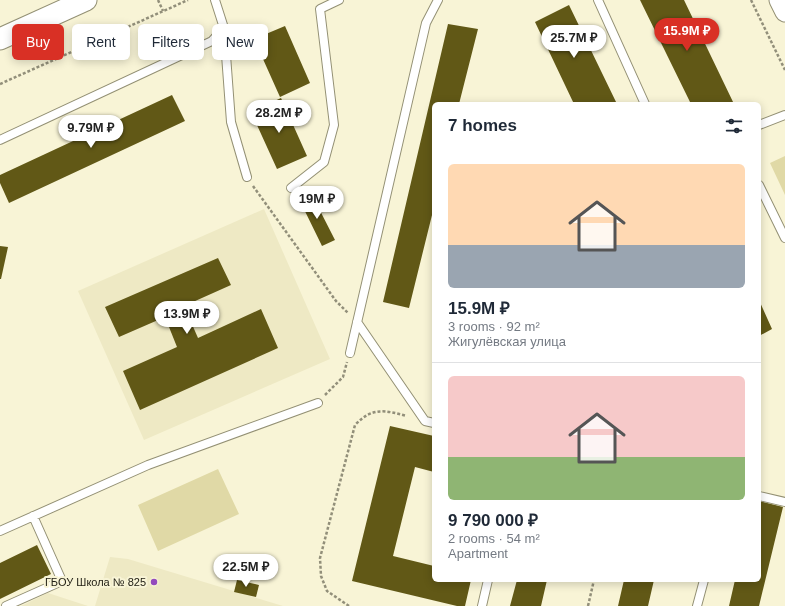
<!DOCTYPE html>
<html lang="en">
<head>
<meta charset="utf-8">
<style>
	:root { --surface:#fff; --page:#f6f6f7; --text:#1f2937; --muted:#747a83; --line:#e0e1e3; --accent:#d93025 }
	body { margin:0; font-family:Helvetica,sans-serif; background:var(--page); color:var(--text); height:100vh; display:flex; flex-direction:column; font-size:15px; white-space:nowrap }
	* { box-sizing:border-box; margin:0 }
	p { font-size:13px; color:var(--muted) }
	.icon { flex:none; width:22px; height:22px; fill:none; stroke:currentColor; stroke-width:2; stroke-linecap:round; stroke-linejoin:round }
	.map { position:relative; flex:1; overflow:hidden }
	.sheet { position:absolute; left:432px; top:102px; width:329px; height:480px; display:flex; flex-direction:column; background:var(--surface); border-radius:6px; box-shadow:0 2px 10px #0003 }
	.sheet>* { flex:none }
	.top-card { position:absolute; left:12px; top:24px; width:360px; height:36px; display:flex; gap:8px }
	.price { position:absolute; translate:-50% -34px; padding:0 9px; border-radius:14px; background:#fff; color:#222; font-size:13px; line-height:26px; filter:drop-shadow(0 1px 2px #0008) }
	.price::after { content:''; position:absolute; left:50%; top:24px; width:12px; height:9px; margin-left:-6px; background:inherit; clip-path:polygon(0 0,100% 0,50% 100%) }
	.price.selected { background:var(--accent); color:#fff }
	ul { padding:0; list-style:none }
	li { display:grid; align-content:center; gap:8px; height:212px; padding:0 16px }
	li+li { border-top:1px solid var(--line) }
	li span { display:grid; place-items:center; height:124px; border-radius:6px; color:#555 }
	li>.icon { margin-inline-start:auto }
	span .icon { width:72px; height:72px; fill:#fffc; stroke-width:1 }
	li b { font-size:17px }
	h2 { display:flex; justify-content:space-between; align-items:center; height:48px; padding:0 16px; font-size:17px }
	.chip { padding:0 14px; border-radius:6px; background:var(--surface); box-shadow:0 2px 10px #0003; font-size:14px; line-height:36px }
	.chip.selected { background:var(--accent); color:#fff }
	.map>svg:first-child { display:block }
	.built { fill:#eee9c4 }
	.green { fill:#e0d9a6 }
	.building { fill:#615816 }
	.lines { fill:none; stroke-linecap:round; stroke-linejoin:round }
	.service-casing { stroke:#939074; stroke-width:10 }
	.tertiary-casing { stroke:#939074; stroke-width:21 }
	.secondary-casing { stroke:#939074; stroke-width:23 }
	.path { stroke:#928f7a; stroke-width:2.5; stroke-dasharray:3 2; stroke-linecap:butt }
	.service { stroke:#fff; stroke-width:8 }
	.tertiary { stroke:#fff; stroke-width:19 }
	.secondary { stroke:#fff; stroke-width:21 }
	.poi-dot { fill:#934abd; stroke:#f8f4d6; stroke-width:1.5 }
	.labels { text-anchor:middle; stroke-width:4; stroke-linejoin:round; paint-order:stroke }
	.poi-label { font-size:11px; fill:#232116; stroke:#f8f4d6; text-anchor:end }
</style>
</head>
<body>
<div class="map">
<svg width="785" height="606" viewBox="0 0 785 606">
	<rect width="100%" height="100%" fill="#f8f4d6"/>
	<path class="built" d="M 264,209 L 330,359 L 144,440 L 78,291 Z
		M 110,557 L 128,559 L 283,606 L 95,606 Z
		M 48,593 L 88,606 L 21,606 Z"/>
	<path class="green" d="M 785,156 L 785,195 L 770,163 Z
		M 218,469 L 239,514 L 158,551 L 138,505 Z"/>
	<path class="building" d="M 640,0 L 684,0 L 734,104 L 691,104 Z
		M 569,5 L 617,104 L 574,104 L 535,22 Z
		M 448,24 L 478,29 L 459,104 L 434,104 L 434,207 L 409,308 L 383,302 Z
		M 285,26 L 310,83 L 280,97 L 254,39 Z
		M 172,95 L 185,121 L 9,203 L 0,183 L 0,175 Z
		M 281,98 L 307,156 L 277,169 L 251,112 Z
		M 311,193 L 335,240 L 322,246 L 299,199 Z
		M 0,246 L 8,247 L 1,279 L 0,279 Z
		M 218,258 L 231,285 L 184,306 L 198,338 L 261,309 L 278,348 L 140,410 L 123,371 L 177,347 L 165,317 L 119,337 L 105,307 Z
		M 759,300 L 772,329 L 759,336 Z
		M 390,426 L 434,436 L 434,472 L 415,467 L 393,556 L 434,566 L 434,580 L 471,580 L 465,606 L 457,606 L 352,581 Z
		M 759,501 L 783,507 L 759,606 L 729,606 L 735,580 L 759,580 Z
		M 37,545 L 51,574 L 0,599 L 0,563 Z
		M 237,580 L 259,585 L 256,597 L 234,592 Z
		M 517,580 L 547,580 L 541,606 L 510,606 Z
		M 624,580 L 654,580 L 648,606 L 618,606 Z"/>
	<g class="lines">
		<defs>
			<path id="service" d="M 215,0 L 224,28 L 231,122 L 247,177
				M 598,0 L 645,104
				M 759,125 L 785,115
				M 0,140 L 212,41 L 224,28
				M 759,185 L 785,238
				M 291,188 L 324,162 L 334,125 L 320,9 L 339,0
				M 357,322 L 425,421 L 434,423
				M 350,353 L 426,23 L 438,0
				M 759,496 L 785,502
				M 0,531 L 148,465 L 318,403
				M 6,606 L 62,581 L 33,516
				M 482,606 L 488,580
				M 697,606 L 704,580"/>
			<path id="tertiary" d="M 779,0 L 785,12"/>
			<path id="secondary" d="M 0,39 L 86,0"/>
		</defs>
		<use href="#service" class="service-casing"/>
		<use href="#tertiary" class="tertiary-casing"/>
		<use href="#secondary" class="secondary-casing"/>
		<path class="path" d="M 158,0 L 163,11
			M 751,0 L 785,70
			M 0,84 L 188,0
			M 253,186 L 336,301 L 348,313
			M 325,395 L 343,377 L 347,362
			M 349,606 L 327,591 L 321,576 L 320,558 L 355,425 C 372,407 384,410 407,416
			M 588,606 L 594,580"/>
		<use href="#service" class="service"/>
		<use href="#tertiary" class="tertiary"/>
		<use href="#secondary" class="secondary"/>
	</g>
	<circle class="poi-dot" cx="154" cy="582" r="4"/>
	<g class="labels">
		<g class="poi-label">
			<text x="146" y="586">ГБОУ Школа № 825</text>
		</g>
	</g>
</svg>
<b class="price selected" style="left:687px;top:52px">15.9M ₽</b>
<b class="price" style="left:574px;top:59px">25.7M ₽</b>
<b class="price" style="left:279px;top:134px">28.2M ₽</b>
<b class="price" style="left:91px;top:149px">9.79M ₽</b>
<b class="price" style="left:317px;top:220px">19M ₽</b>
<b class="price" style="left:187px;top:335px">13.9M ₽</b>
<b class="price" style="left:246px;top:588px">22.5M ₽</b>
<div class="top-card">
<a class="chip selected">Buy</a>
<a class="chip">Rent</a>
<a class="chip">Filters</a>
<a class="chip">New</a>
</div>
<section class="sheet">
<h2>7 homes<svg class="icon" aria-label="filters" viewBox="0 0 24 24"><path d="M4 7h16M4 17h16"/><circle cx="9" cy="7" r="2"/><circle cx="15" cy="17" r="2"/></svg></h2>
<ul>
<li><span style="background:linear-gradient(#ffd9b3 65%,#9aa5b1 0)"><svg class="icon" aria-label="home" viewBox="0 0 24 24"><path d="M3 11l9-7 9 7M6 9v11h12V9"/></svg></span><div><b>15.9M ₽</b><p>3 rooms · 92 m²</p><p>Жигулёвская улица</p></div></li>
<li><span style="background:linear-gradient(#f6c9c9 65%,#8fb573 0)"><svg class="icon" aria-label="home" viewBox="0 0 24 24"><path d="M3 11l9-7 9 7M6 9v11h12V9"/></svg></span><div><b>9 790 000 ₽</b><p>2 rooms · 54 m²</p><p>Apartment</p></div></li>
</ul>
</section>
</div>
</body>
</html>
